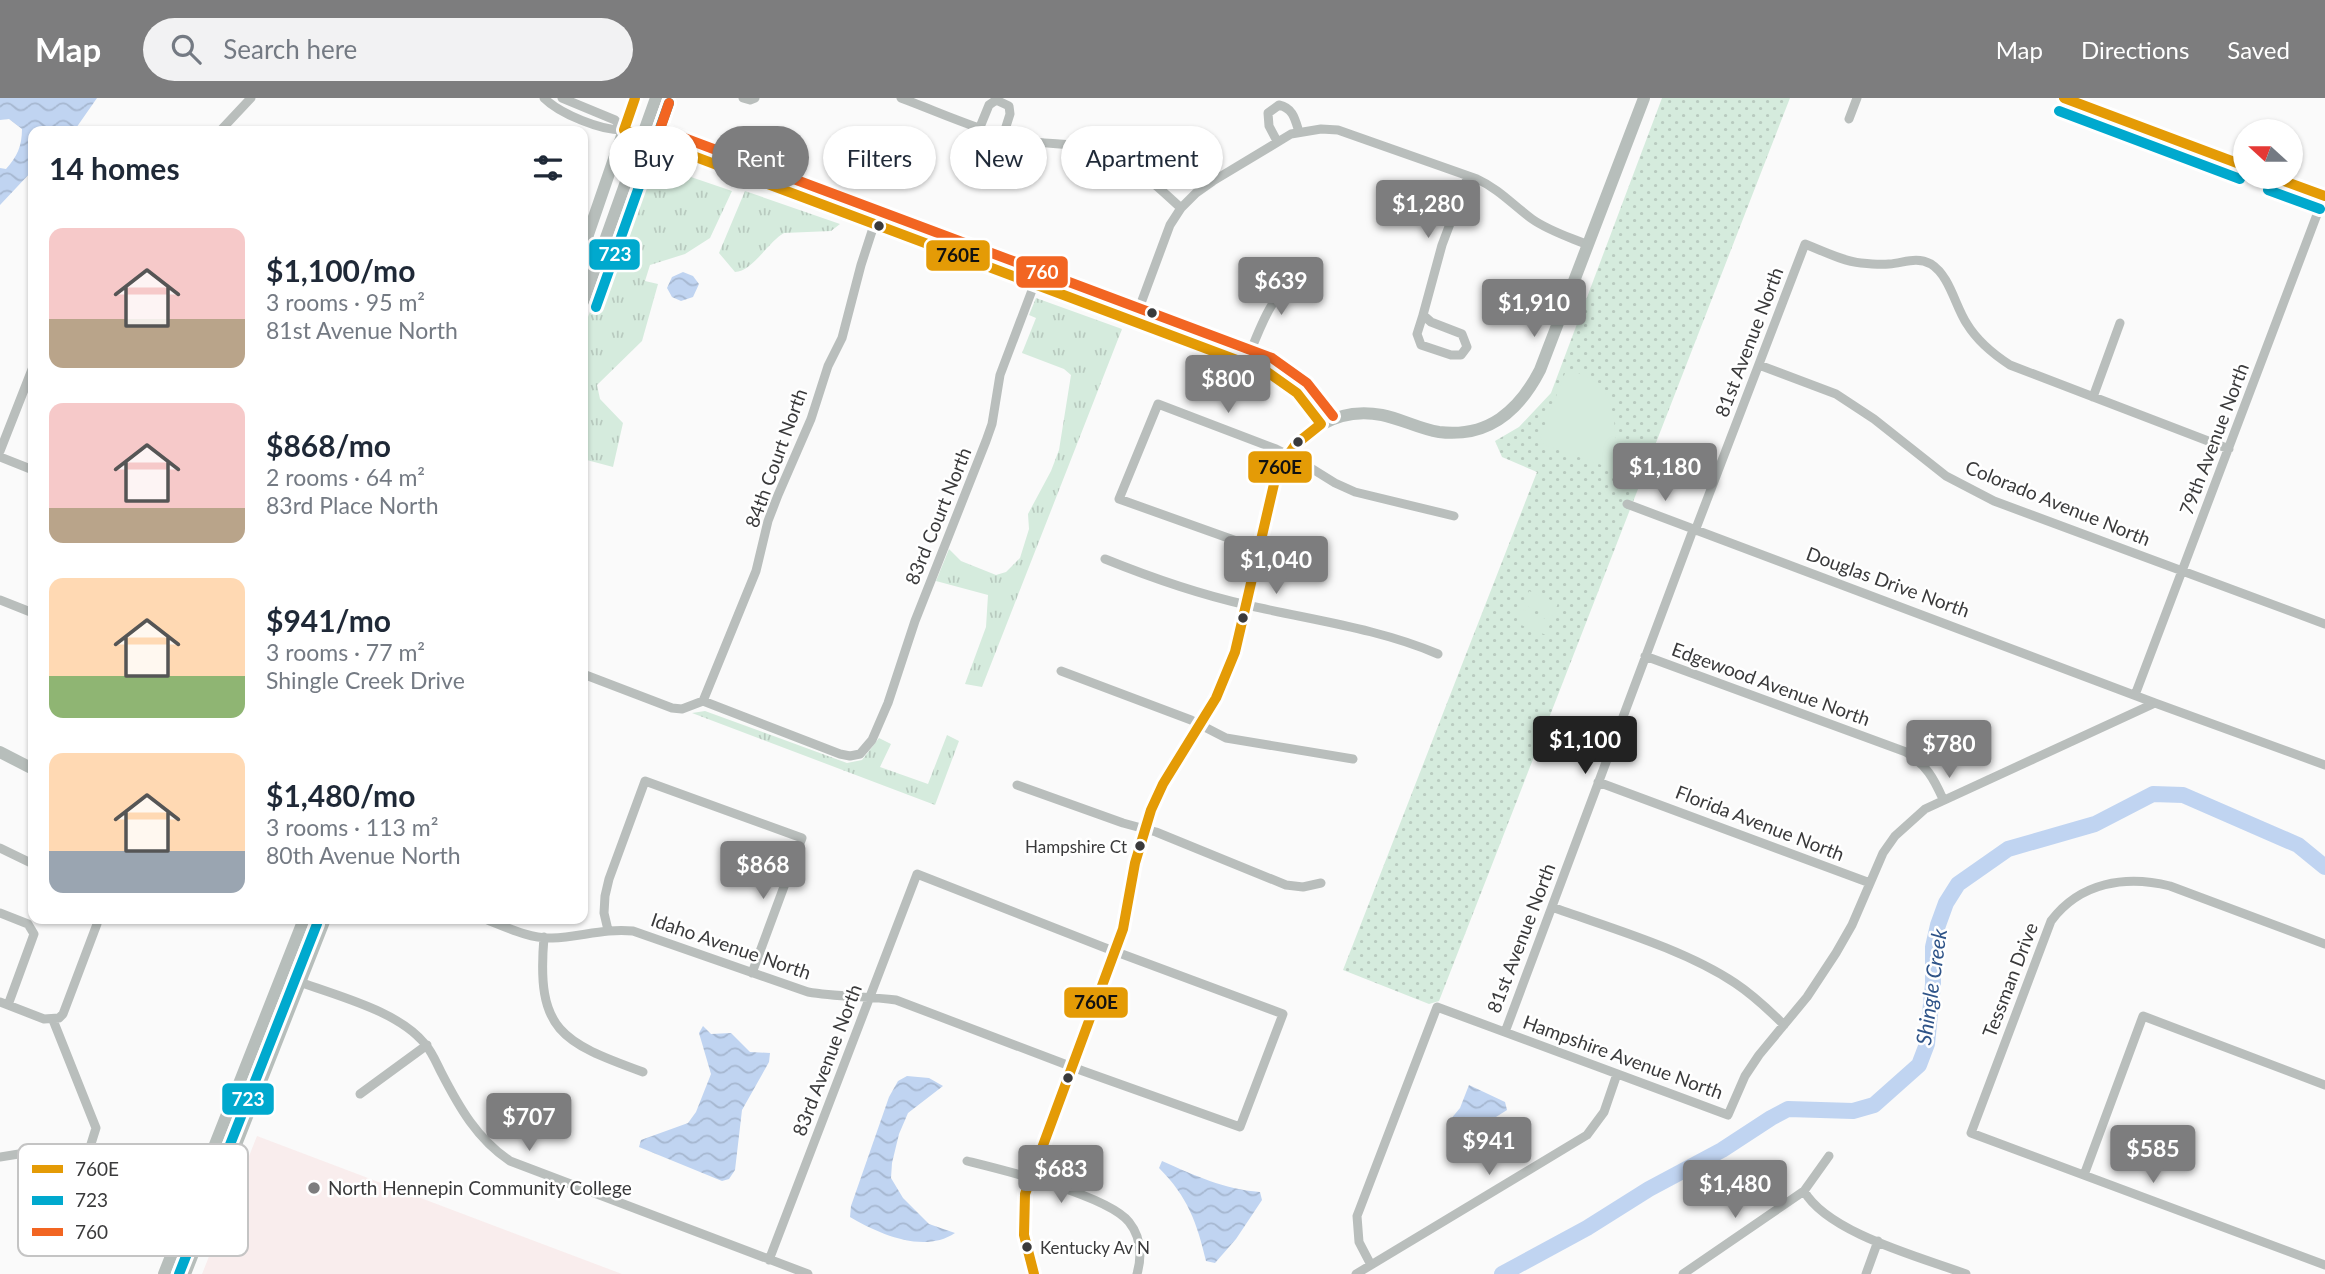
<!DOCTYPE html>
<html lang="en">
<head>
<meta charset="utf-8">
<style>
	:root { --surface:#fff; --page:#f2f2f3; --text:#1f2937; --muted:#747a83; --accent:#7d7d7e }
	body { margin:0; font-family:Lato,sans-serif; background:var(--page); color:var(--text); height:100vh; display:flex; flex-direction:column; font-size:26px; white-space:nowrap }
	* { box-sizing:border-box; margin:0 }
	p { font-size:23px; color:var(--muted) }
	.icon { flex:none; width:38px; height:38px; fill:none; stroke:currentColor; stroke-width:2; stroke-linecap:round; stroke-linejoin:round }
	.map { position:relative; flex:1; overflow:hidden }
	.drawer { position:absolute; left:28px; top:28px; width:560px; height:798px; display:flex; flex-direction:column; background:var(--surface); border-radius:14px; box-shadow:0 2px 5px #0004 }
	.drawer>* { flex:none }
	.top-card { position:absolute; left:609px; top:28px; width:665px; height:63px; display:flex; gap:14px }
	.needle { width:46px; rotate:291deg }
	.fabs { position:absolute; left:2233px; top:21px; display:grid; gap:14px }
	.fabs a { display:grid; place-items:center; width:70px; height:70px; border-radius:50%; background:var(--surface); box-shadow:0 2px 5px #0004; font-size:35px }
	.price { position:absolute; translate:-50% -60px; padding:0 16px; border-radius:7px; background:var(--accent); color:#fff; font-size:23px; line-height:46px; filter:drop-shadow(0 2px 4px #0008) }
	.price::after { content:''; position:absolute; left:50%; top:42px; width:21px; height:16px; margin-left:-10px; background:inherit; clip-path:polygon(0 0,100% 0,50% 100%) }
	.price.active { background:#222; color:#fff }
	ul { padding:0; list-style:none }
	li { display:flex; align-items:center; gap:21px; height:175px; padding:0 21px }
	li span { display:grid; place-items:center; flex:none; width:196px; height:140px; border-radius:14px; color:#555 }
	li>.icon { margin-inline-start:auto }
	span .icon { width:84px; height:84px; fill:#fffc; stroke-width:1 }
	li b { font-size:30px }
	h2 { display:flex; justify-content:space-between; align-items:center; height:84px; padding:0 21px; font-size:30px }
	.pill { padding:0 24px; border-radius:32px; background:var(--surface); box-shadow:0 2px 5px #0004; font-size:24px; line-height:63px }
	.pill.active { background:var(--accent); color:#fff }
	header { display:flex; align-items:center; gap:42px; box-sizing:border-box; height:98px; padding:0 35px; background:var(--accent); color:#fff }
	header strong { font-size:33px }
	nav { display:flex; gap:38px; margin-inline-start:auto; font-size:24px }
	.search { width:490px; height:63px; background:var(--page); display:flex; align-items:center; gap:18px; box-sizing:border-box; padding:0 24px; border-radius:38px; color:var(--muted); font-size:26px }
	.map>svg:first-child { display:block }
	.education { fill:#f9eded }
	.grass { fill:url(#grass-tufts) }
	.park { fill:url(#park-dots) }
	.pitch { fill:#d5ebdd }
	.water { fill:url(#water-waves) }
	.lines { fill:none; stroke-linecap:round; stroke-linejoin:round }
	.river { stroke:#c0d4f1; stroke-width:16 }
	.street { stroke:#b9bebc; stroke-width:9 }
	.secondary { stroke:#b7bebb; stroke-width:12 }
	.bus-1-casing { stroke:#fff; stroke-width:16 }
	.bus-2-casing { stroke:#fff; stroke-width:16 }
	.bus-3-casing { stroke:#fff; stroke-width:16 }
	.bus-1 { stroke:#e49b06; stroke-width:10 }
	.bus-2 { stroke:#00a9ce; stroke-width:10 }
	.bus-3 { stroke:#f26522; stroke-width:10 }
	.bus-dot { fill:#3a3a3b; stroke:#fff; stroke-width:2.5 }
	.poi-dot { fill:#7d7d7e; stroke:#fff; stroke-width:2.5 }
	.labels { text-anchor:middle; stroke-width:5; stroke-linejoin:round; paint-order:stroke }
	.bus-label { font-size:17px; fill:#3a3a3b; stroke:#fff; text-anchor:end }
	.street-label { font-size:19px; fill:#3a3a3b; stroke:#fff }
	.poi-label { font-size:19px; fill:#3a3a3b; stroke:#fff; text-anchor:start }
	.water-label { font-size:21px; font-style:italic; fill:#2f5488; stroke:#fff }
	.key { fill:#fff; stroke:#c4c4c4; stroke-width:2 }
	.key-label { font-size:19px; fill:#3a3a3b }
	.line-badge { stroke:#fff; stroke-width:2.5 }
	.badge-label { font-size:19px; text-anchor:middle; font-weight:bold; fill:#fff }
	.pale-badge-label { font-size:19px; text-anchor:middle; font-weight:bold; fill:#111 }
</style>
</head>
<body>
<header>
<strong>Map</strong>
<div class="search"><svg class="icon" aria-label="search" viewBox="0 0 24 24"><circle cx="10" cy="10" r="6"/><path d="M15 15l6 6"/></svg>Search here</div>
<nav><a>Map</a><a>Directions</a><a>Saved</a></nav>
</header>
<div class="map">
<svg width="2325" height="1176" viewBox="0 0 2325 1176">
	<defs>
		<pattern id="grass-tufts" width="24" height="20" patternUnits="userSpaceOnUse" patternTransform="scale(1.75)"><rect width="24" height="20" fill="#d5ebdd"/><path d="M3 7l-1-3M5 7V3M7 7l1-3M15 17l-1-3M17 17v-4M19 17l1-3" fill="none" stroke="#b8cabf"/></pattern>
		<pattern id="park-dots" width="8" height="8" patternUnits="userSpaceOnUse" patternTransform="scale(1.75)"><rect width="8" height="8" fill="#d5ebdd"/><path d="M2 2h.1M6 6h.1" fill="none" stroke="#b8cabf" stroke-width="1.8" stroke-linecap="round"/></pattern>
		<pattern id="water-waves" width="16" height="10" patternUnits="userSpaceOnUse" patternTransform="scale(1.75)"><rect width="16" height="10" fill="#c0d4f1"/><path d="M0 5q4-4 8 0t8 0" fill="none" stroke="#a6b7d0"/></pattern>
	</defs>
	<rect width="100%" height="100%" fill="#fafafa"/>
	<path class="education" d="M 257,1038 L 622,1176 L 202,1176 Z"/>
	<path class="grass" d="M 647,64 L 732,93 L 710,140 L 685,156 L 650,167 L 645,183 L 658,186 L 642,243 L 597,287 L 600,301 L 623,325 L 613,369 L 583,361 L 583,232 Z
		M 745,93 L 840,126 L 831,133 L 784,135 C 768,144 752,174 735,174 L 719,155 Z
		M 1036,200 L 1122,231 L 982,589 L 965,586 L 986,529 L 988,497 L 936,483 L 949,451 L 961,463 L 996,477 L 1006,474 L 1020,460 L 1029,431 L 1028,416 L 1051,373 L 1059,352 L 1071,277 L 1064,271 L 1022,255 L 1036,220 L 1029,217 Z
		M 705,613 L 847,665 L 862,662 L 879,640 L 891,646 L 880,669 L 928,686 L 947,637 L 959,643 L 935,707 L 692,615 Z"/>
	<path class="park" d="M 1662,0 L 1790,0 L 1439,903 L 1429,906 L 1343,872 L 1537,374 L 1502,359 L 1495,343 L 1519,329 L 1551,295 Z"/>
	<path class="pitch" d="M 1567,270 C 1575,274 1585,277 1592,282 C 1620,301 1616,342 1613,371 L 1545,347 L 1540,340 Z
		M 1529,493 L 1558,505 L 1553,518 L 1523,507 Z
		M 1521,511 L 1551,523 L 1546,537 L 1516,525 Z"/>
	<path class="water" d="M 0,0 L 97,0 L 74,33 L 33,33 L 33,72 L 0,107 L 0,70 L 6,71 C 17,59 22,48 22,31 L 9,21 L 0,22 Z
		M 683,174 L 693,178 L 699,186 L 693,199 L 681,203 L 672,199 L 667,190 L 672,179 Z
		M 703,928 L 711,936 L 731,935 L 750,954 L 770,955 L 769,964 L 742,1012 L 735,1072 L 729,1081 L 722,1083 L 639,1049 L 641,1042 L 688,1025 L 696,1014 L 711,976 L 699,935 Z
		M 907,978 L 929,980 L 943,988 L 908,1015 L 899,1036 L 892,1065 L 891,1080 L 903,1100 L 929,1126 L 955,1135 C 924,1156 879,1136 850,1119 L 851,1108 L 889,999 L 898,983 Z
		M 1469,987 L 1505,1004 L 1507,1012 L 1466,1038 L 1457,1041 L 1451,1034 L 1450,1022 L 1460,1010 Z
		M 1162,1063 C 1196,1078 1223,1091 1260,1094 L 1262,1102 L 1236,1141 L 1215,1165 L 1206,1163 C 1197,1125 1188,1099 1159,1070 Z"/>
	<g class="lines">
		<path class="river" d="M 1502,1176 L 1587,1130 L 1649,1091 L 1722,1052 L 1771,1020 L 1788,1011 L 1853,1013 L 1874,1007 L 1919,967 L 1927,946 L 1933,886 L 1933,849 L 1938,827 L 1946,805 L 1958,786 L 2008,751 L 2095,726 L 2153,696 L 2183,697 L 2298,747 L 2325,769"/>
		<path class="street" d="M 544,0 C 560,16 602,33 624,32
			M 562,0 L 615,22 L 624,32
			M 743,0 L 750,2 L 755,0
			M 901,0 C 936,13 971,29 1007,39 C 1034,46 1061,45 1087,49 C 1126,56 1153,85 1181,110
			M 1849,21 L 1857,0
			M 980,29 L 989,7 L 996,2 L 1009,8 L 1010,16 L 1003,38
			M 220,33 L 251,0
			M 1277,43 L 1269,28 L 1268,15 L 1279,7 C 1293,10 1295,21 1299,34
			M 1423,217 L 1417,236 L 1421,247 L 1451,257 L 1461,257 L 1467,249 L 1462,236 L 1431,224 L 1423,217 L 1442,147 L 1468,78
			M 1134,224 L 1170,127 L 1181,110 L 1196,95 L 1213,83 L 1291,36 L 1321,31 L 1338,32 L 1477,81 C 1499,91 1513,107 1532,121 C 1549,133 1569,139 1588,147
			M 1246,265 C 1263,222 1270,198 1308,168
			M 1759,267 L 1836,296 L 1874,321 L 1946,378 L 1994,403 L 2325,526
			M 2093,299 L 2120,225
			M 0,353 L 33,269
			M 0,359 L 33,372
			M 1627,406 L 2155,605
			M 1695,433 L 1805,146 C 1823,153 1842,163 1861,165 C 1870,166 1880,167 1889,166 C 1904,165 1916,158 1931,166 C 1950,178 1955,208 1967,226 C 1978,244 1993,256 2010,267 L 2229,351
			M 1259,451 L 1119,401 L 1158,306 L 1276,351 L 1298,362 L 1335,385 L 1355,394 L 1454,418
			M 1105,461 C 1152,480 1198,496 1247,507 C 1311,522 1377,530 1438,556
			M 0,502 L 33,515
			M 1645,558 L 1906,654 C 1927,668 1933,679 1943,701
			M 1061,573 L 1191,622 L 1226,640 L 1353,661
			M 583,576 L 672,610 L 682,611 L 703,603 L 840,656 L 850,658 L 860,656 L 872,642 L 888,605 L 915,523 L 986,343 L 992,326 L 1000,277 L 1034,187
			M 2135,597 L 2324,98
			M 703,603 L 756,473 L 768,423 L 778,397 L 811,321 L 828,268 L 842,240 L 861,167 L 874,127
			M 1598,684 L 1870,785
			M 1017,687 L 1123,725 L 1156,734 L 1286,787 L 1303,789 L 1321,785
			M 0,750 L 33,766
			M 1552,809 C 1610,830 1684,851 1735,885 C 1753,897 1769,912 1784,927
			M 0,815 L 28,826 L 34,836 L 8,907
			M 485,821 C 506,829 530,841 552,840 C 580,839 605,830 633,833 L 808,894 C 837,899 866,898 896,902 L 1083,973 L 1240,1029 L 1283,916 L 1103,849 L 917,776 L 769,1162
			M 608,832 L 604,815 L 605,798 L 609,781 L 645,683 L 802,740 L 752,875
			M 544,839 C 536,933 561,944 643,974
			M 2325,846 L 2170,788 C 2126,777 2080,784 2051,823 L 1971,1035 L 2325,1167
			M 300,884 C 340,899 398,913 425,946 C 432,954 436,964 441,974 C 459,1009 477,1041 510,1063 L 808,1176
			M 0,904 L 44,921 L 59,920 L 63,916 L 97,826 L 96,821
			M 53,922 L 96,1030 L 86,1062
			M 1505,934 L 1693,432
			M 360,996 L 427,947
			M 0,1059 L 31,1054 L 71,1057 L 86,1062 L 107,1061 L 214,1104
			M 86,1062 L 101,1076 L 208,1118
			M 967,1063 C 1003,1072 1107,1097 1129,1124 C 1141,1139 1142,1158 1137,1176
			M 2084,1077 L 2143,918 L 2325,987
			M 1804,1093 C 1828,1135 1920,1159 1966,1176
			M 1371,1167 L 1359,1144 L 1357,1118 L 1437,909 L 1728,1017 L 1745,978 L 1759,957 L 1807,899 L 1836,855 L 1852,827 L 1883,755 L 1895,738 L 1925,711 L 2155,605 L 2325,667
			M 1356,1176 L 1587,1037 L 1604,1014 L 1617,976
			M 1683,1176 L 1804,1093 L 1829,1058
			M 1866,1176 L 1878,1143"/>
		<path class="secondary" d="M 2064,0 L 2245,68
			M 624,32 L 1266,273 C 1291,287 1306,301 1321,326
			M 2273,79 L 2325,98
			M 583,151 L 635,0
			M 583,204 L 656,0
			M 0,654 L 33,671
			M 164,1176 L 304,821
			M 185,1176 L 325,821
			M 1034,1176 C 1021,1144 1020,1113 1030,1079 L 1123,831 L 1135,765 L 1151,712 L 1163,686 L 1216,600 L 1235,554 L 1277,373 C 1299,334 1336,308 1382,317 C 1402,321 1419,331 1439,334 C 1488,340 1519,313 1540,272 L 1644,0"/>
		<defs>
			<path id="bus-1" d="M 635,0 L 624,32 L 1266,273 L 1297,295 L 1321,326 L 1296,346 L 1277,373 L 1235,554 L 1216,600 L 1163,686 L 1151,712 L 1135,765 L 1123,831 L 1025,1096 L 1024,1137 L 1034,1176
				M 2064,0 L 2245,68
				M 2273,79 L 2325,98"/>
			<path id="bus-2" d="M 2059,13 L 2240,81
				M 2268,92 L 2320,111
				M 596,209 L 669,5
				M 179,1176 L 317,826"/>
			<path id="bus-3" d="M 669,5 L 660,31 L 1272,260 L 1307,285 L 1333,318"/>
		</defs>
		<use href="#bus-1" class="bus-1-casing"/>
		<use href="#bus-2" class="bus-2-casing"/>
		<use href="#bus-3" class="bus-3-casing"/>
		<use href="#bus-1" class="bus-1"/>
		<use href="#bus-2" class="bus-2"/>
		<use href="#bus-3" class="bus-3"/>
	</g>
	<g class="bus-dot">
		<circle cx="879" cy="128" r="6"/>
		<circle cx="1152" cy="215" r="6"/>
		<circle cx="1298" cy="344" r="6"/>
		<circle cx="1243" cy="520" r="6"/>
		<circle cx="1140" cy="748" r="6"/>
		<circle cx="1068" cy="980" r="6"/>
		<circle cx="1027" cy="1149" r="6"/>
	</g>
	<circle class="poi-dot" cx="314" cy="1090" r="7"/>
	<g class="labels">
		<g class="bus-label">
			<text x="1127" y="755">Hampshire Ct</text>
			<text x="1040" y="1156" text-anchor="start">Kentucky Av N</text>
		</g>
		<g class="street-label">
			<text transform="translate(1749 244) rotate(-69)" y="7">81st Avenue North</text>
			<text transform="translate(2214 341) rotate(-69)" y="7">79th Avenue North</text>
			<text transform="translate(776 360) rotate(-70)" y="7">84th Court North</text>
			<text transform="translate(2058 405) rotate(22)" y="7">Colorado Avenue North</text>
			<text transform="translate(938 418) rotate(-68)" y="7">83rd Court North</text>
			<text transform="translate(1888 484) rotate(20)" y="7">Douglas Drive North</text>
			<text transform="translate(1771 586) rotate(20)" y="7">Edgewood Avenue North</text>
			<text transform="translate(1760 725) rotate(21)" y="7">Florida Avenue North</text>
			<text transform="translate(1521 840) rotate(-69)" y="7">81st Avenue North</text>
			<text transform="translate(731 848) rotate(19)" y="7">Idaho Avenue North</text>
			<text transform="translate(2010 882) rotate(-69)" y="7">Tessman Drive</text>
			<text transform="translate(1623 959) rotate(20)" y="7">Hampshire Avenue North</text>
			<text transform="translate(827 962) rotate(-69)" y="7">83rd Avenue North</text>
		</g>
		<g class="poi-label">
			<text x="328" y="1097">North Hennepin Community College</text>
		</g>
		<g class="water-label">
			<text transform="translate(1932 889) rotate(-82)" y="7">Shingle Creek</text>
		</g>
	</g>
	<rect x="18" y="1046" width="230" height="112" rx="10" class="key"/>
	<rect x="32" y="1067" width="31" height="8" fill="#e49b06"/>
	<rect x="32" y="1098" width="31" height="9" fill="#00a9ce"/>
	<rect x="32" y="1130" width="31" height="8" fill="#f26522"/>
	<g class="key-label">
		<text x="75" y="1078">760E</text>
		<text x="75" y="1109">723</text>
		<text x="75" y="1141">760</text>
	</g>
	<g class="line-badge">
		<rect x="588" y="140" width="53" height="33" rx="7" fill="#00a9ce"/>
		<rect x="925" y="141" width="66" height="33" rx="7" fill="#e49b06"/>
		<rect x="1015" y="157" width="54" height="34" rx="7" fill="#f26522"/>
		<rect x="1247" y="352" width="66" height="34" rx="7" fill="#e49b06"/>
		<rect x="1063" y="888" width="66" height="33" rx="7" fill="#e49b06"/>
		<rect x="221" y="984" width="54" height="34" rx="7" fill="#00a9ce"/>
	</g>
	<g class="badge-label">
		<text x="615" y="163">723</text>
		<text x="1042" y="181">760</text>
		<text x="248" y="1008">723</text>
	</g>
	<g class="pale-badge-label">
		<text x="958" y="164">760E</text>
		<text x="1280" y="376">760E</text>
		<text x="1096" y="911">760E</text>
	</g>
</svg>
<div class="fabs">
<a><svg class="needle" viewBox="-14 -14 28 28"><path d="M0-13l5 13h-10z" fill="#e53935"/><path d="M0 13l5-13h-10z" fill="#747a83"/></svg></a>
</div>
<b class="price" style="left:1428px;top:142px">$1,280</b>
<b class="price" style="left:1281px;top:219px">$639</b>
<b class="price" style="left:1534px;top:241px">$1,910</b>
<b class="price" style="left:1228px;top:317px">$800</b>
<b class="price" style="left:1665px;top:405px">$1,180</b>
<b class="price" style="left:1276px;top:498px">$1,040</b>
<b class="price active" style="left:1585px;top:678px">$1,100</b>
<b class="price" style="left:1949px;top:682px">$780</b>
<b class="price" style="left:763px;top:803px">$868</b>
<b class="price" style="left:529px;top:1055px">$707</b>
<b class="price" style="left:1489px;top:1079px">$941</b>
<b class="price" style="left:2153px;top:1087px">$585</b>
<b class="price" style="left:1061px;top:1107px">$683</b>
<b class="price" style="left:1735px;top:1122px">$1,480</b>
<div class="top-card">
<a class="pill">Buy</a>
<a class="pill active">Rent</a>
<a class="pill">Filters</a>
<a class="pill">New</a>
<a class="pill">Apartment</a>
</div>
<section class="drawer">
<h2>14 homes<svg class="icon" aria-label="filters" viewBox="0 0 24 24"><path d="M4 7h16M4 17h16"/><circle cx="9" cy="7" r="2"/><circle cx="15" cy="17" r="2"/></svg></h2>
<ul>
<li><span style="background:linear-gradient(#f6c9c9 65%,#b9a48a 0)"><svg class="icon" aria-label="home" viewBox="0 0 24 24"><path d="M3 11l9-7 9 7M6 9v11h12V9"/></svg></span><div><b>$1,100/mo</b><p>3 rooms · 95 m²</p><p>81st Avenue North</p></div></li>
<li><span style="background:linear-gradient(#f6c9c9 75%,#b9a48a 0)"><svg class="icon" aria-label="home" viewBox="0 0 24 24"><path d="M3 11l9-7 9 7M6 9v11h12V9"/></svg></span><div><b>$868/mo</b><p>2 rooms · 64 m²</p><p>83rd Place North</p></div></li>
<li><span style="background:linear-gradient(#ffd9b3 70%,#8fb573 0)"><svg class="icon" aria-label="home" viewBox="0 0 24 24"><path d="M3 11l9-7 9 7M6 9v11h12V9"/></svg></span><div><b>$941/mo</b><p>3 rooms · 77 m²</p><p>Shingle Creek Drive</p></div></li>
<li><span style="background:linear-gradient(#ffd9b3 70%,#9aa5b1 0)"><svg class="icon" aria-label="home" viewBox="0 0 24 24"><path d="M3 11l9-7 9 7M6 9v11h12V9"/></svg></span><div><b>$1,480/mo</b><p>3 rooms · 113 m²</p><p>80th Avenue North</p></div></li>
</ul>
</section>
</div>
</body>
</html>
